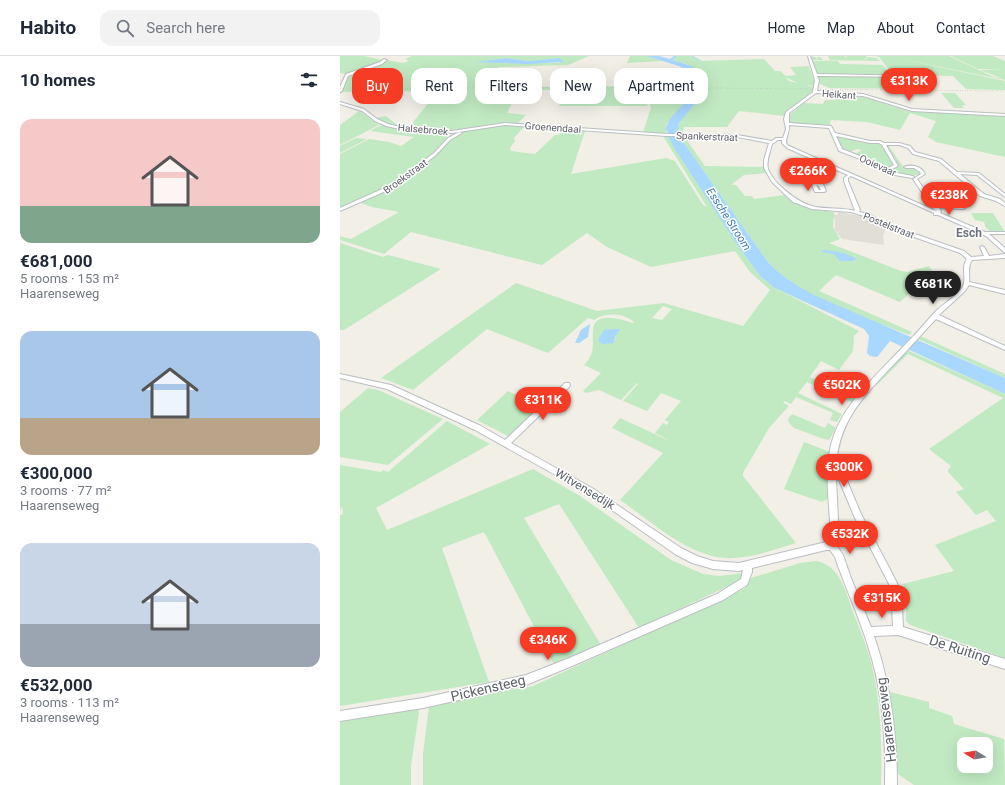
<!DOCTYPE html>
<html lang="en">
<head>
<meta charset="utf-8">
<style>
	:root { --surface:#fff; --page:#f2f2f3; --text:#1f2937; --muted:#747a83; --line:#e0e1e3; --accent:#f73c26 }
	body { margin:0; font-family:Roboto,sans-serif; background:var(--page); color:var(--text); height:100vh; display:flex; flex-direction:column; font-size:15px; white-space:nowrap }
	* { box-sizing:border-box; margin:0 }
	p { font-size:13px; color:var(--muted) }
	.icon { flex:none; width:22px; height:22px; fill:none; stroke:currentColor; stroke-width:2; stroke-linecap:round; stroke-linejoin:round }
	.map { position:relative; flex:1; overflow:hidden }
	.panel { display:flex; flex-direction:column; background:var(--surface); width:340px }
	.panel>* { flex:none }
	.banner { position:absolute; left:12px; top:12px; width:380px; height:36px; display:flex; gap:8px }
	.needle { width:26px; rotate:281deg }
	.buttons { position:absolute; left:617px; top:681px; display:grid; gap:8px }
	.buttons a { display:grid; place-items:center; width:36px; height:36px; border-radius:8px; background:var(--surface); box-shadow:0 4px 16px #0002; font-size:20px }
	.price { position:absolute; translate:-50% -34px; padding:0 9px; border-radius:14px; background:var(--accent); color:#fff; font-size:13px; line-height:26px; filter:drop-shadow(0 1px 2px #0008) }
	.price::after { content:''; position:absolute; left:50%; top:24px; width:12px; height:9px; margin-left:-6px; background:inherit; clip-path:polygon(0 0,100% 0,50% 100%) }
	.price.on { background:#222; color:#fff }
	ul { padding:0; list-style:none }
	li { display:grid; align-content:center; gap:8px; height:212px; padding:0 20px }
	li span { display:grid; place-items:center; height:124px; border-radius:12px; color:#555 }
	li>.icon { margin-inline-start:auto }
	span .icon { width:72px; height:72px; fill:#fffc; stroke-width:1 }
	li b { font-size:17px }
	h2 { display:flex; justify-content:space-between; align-items:center; height:48px; padding:0 20px; font-size:17px }
	.pill { padding:0 14px; border-radius:12px; background:var(--surface); box-shadow:0 4px 16px #0002; font-size:14px; line-height:36px }
	.pill.on { background:var(--accent); color:#fff }
	header { display:flex; align-items:center; gap:24px; box-sizing:border-box; height:56px; padding:0 20px; background:var(--surface); border-bottom:1px solid var(--line) }
	header strong { font-size:19px }
	nav { display:flex; gap:22px; margin-inline-start:auto; font-size:14px }
	.search { width:280px; height:36px; background:var(--page); display:flex; align-items:center; gap:10px; box-sizing:border-box; padding:0 14px; border-radius:12px; color:var(--muted); font-size:15px }
	main { display:flex; flex:1; min-height:0 }
	.map>svg:first-child { display:block }
	.education { fill:#e1ded5 }
	.green { fill:#c1eac2; fill-rule:evenodd }
	.water { fill:#a8d7ff }
	.lines { fill:none; stroke-linecap:round; stroke-linejoin:round }
	.stream { stroke:#a8d7ff; stroke-width:1 }
	.minor-casing { stroke:#babec3; stroke-width:2 }
	.minor { fill:#fff; fill-rule:evenodd }
	.rail { stroke:#b7b8b9; stroke-width:1; stroke-dasharray:0.5 2; stroke-linecap:butt }
	.labels { text-anchor:middle; stroke-width:3; stroke-linejoin:round; paint-order:stroke }
	.far-street-label { font-size:10px; fill:#5d6268; stroke:#fff }
	.far-water-label { font-size:11px; font-style:italic; fill:#3b76ba; stroke:#fff }
	.far-quarter-label { font-size:12px; font-weight:bold; fill:#6e747a; stroke:#fff }
	.street-label { font-size:12px; fill:#5d6268; stroke:#fff }
	.near-street-label { font-size:14px; fill:#5d6268; stroke:#fff }
</style>
</head>
<body>
<header>
<strong>Habito</strong>
<div class="search"><svg class="icon" aria-label="search" viewBox="0 0 24 24"><circle cx="10" cy="10" r="6"/><path d="M15 15l6 6"/></svg>Search here</div>
<nav><a>Home</a><a>Map</a><a>About</a><a>Contact</a></nav>
</header>
<main>
<section class="panel">
<h2>10 homes<svg class="icon" aria-label="filters" viewBox="0 0 24 24"><path d="M4 7h16M4 17h16"/><circle cx="9" cy="7" r="2"/><circle cx="15" cy="17" r="2"/></svg></h2>
<ul>
<li><span style="background:linear-gradient(#f6c9c9 70%,#7fa58c 0)"><svg class="icon" aria-label="home" viewBox="0 0 24 24"><path d="M3 11l9-7 9 7M6 9v11h12V9"/></svg></span><div><b>€681,000</b><p>5 rooms · 153 m²</p><p>Haarenseweg</p></div></li>
<li><span style="background:linear-gradient(#a9c7e8 70%,#b9a48a 0)"><svg class="icon" aria-label="home" viewBox="0 0 24 24"><path d="M3 11l9-7 9 7M6 9v11h12V9"/></svg></span><div><b>€300,000</b><p>3 rooms · 77 m²</p><p>Haarenseweg</p></div></li>
<li><span style="background:linear-gradient(#c9d6e8 65%,#9aa5b1 0)"><svg class="icon" aria-label="home" viewBox="0 0 24 24"><path d="M3 11l9-7 9 7M6 9v11h12V9"/></svg></span><div><b>€532,000</b><p>3 rooms · 113 m²</p><p>Haarenseweg</p></div></li>
</ul>
</section>
<div class="map">
<svg width="665" height="729" viewBox="0 0 665 729">
	<rect width="100%" height="100%" fill="#f1efe6"/>
	<path class="education" d="M 498,156 L 526,161 L 546,171 L 543,180 L 544,189 L 502,183 L 495,174 L 495,163 L 492,163 L 492,158 L 498,159 Z"/>
	<path class="green" d="M 0,0 L 24,0 L 42,4 L 43,5 L 7,18 L 0,17 Z
		M 72,0 L 249,0 L 228,9 L 158,11 L 145,31 L 353,30 L 355,34 L 326,69 L 326,76 L 329,78 L 303,76 L 311,52 L 308,43 L 305,44 L 308,50 L 219,50 L 225,34 L 179,34 L 167,57 L 186,59 L 177,68 C 159,67 143,71 126,74 C 101,78 57,73 35,62 L 46,60 L 56,68 L 70,70 L 98,35 L 3,36 L 0,38 L 5,23 L 9,19 L 47,4 L 63,7 L 69,5 L 65,3 ZM 167,2 L 188,5 L 218,2 L 220,7 L 136,6 Z
		M 290,0 L 306,0 L 322,5 L 287,7 Z
		M 337,0 L 352,0 L 360,5 L 424,3 L 435,15 L 440,15 L 446,20 L 456,19 L 450,11 L 469,10 L 474,25 L 474,30 L 460,28 L 445,21 L 449,25 L 474,31 L 474,36 L 446,57 L 444,60 L 399,55 L 387,71 L 344,71 L 343,76 L 345,79 L 339,79 L 337,76 L 338,70 L 341,63 L 361,41 L 363,38 L 361,31 L 363,29 C 360,9 349,9 332,4 Z
		M 470,0 L 475,1 L 478,4 L 477,1 L 480,1 L 483,4 L 490,4 L 488,0 L 504,0 L 507,2 L 506,0 L 527,0 L 524,4 L 528,1 L 536,2 L 540,5 L 471,4 Z
		M 535,0 L 609,0 L 654,21 L 661,22 L 640,14 L 665,13 L 665,24 L 551,1 L 665,25 L 665,34 L 626,33 L 613,20 L 553,19 L 539,1 Z
		M 611,0 L 653,0 L 665,5 L 665,13 L 638,13 Z
		M 472,5 L 498,5 L 500,8 L 543,9 L 550,19 L 476,19 Z
		M 476,20 L 547,20 L 552,26 L 560,27 L 555,21 L 559,21 L 565,28 L 569,29 L 572,33 L 489,32 L 480,28 Z
		M 601,37 L 615,37 L 626,49 L 622,49 L 624,52 L 614,52 Z
		M 495,38 L 523,41 L 568,55 L 665,59 L 665,101 L 596,86 L 588,81 L 596,65 L 570,57 L 560,74 L 527,66 L 491,64 L 490,70 L 449,67 L 449,59 L 464,47 L 483,48 L 485,44 L 495,44 Z
		M 19,55 L 39,69 L 0,89 L 0,69 Z
		M 41,69 L 104,77 L 107,78 L 109,80 L 93,97 L 49,132 L 0,153 L 0,98 L 29,83 L 49,86 L 61,90 L 74,81 L 30,75 Z
		M 163,69 L 185,70 L 174,82 L 175,85 L 170,92 L 171,95 L 195,98 L 215,79 L 218,79 L 225,74 L 245,75 L 231,118 L 326,102 L 335,105 L 363,149 L 367,151 L 323,80 L 329,80 L 400,193 L 421,221 L 435,232 L 519,275 L 514,280 L 513,295 L 499,314 L 481,305 L 470,321 L 515,344 L 513,347 L 467,326 L 458,337 L 502,358 L 497,366 L 490,364 L 493,357 L 456,341 L 451,348 L 445,345 L 443,347 L 448,349 L 448,351 L 429,372 L 403,417 L 403,420 L 456,487 C 436,493 415,501 394,502 C 353,505 312,466 280,444 L 323,397 L 272,372 L 280,362 L 332,386 L 315,377 L 323,367 L 327,369 L 329,366 L 325,364 L 341,345 L 321,337 L 307,355 L 283,345 L 298,328 L 297,327 L 281,344 L 259,334 L 246,337 L 243,335 L 261,317 L 244,309 C 256,297 252,289 253,274 C 254,255 281,263 292,267 L 294,266 C 284,257 266,256 254,264 L 248,262 L 208,297 L 147,273 L 73,334 L 41,322 L 176,227 L 257,255 L 324,247 L 403,270 L 430,234 L 410,216 L 395,195 L 311,211 L 267,191 L 247,177 L 202,209 L 71,176 L 44,198 L 0,184 L 0,180 L 11,183 L 59,156 L 32,151 L 20,147 L 50,134 L 115,80 L 124,76 ZM 323,250 L 332,253 L 322,264 L 312,262 ZM 264,275 L 276,279 L 274,287 L 265,287 L 260,281 Z
		M 339,80 L 344,80 L 365,110 L 425,111 L 426,117 L 404,119 L 392,128 L 393,129 L 396,129 L 405,140 L 412,140 L 414,143 L 444,139 C 461,152 472,154 494,156 L 493,171 L 500,183 L 489,187 L 561,215 L 568,216 L 589,210 L 596,220 L 592,226 L 576,220 L 571,226 L 578,229 L 560,246 L 496,219 L 479,235 L 572,276 L 569,279 C 521,259 464,245 427,205 Z
		M 495,80 L 540,87 L 555,110 L 545,112 L 515,98 L 522,94 L 517,93 L 510,96 L 503,93 L 502,90 L 499,90 Z
		M 16,82 L 27,83 L 0,97 L 0,90 Z
		M 544,89 L 548,89 L 564,112 L 577,113 L 582,118 C 572,121 560,119 550,115 L 558,110 Z
		M 631,157 L 653,157 L 665,176 L 651,176 L 646,172 L 644,166 L 635,164 Z
		M 0,187 L 43,201 L 48,199 L 101,213 L 4,274 L 0,274 Z
		M 580,280 L 665,318 L 665,322 L 578,283 Z
		M 567,294 L 665,338 L 665,602 L 570,569 L 566,565 L 566,544 L 563,528 L 614,515 L 595,489 L 656,465 L 647,454 L 636,459 L 616,436 L 624,433 L 608,416 L 608,414 L 611,410 L 589,393 L 663,342 L 568,298 L 535,331 L 541,322 Z
		M 28,332 L 38,334 L 103,363 L 48,409 L 0,401 L 0,356 Z
		M 168,335 L 201,351 L 168,380 L 137,364 Z
		M 452,358 L 485,372 L 488,367 L 496,372 L 489,384 L 484,383 L 454,372 L 449,367 L 448,363 Z
		M 107,365 L 150,388 L 36,452 L 47,474 L 193,413 L 240,440 L 331,504 L 363,518 L 379,520 L 403,517 L 399,525 L 299,572 L 219,448 L 184,462 L 261,589 L 215,610 L 144,476 L 102,492 L 149,626 L 0,650 L 0,459 L 3,458 L 2,451 L 0,454 L 0,409 L 41,416 L 43,414 L 48,416 Z
		M 464,386 L 490,396 L 489,442 L 482,446 L 444,433 Z
		M 476,505 C 500,509 506,536 513,556 C 521,576 530,598 534,619 C 541,655 542,692 541,729 L 83,729 L 83,698 L 89,650 L 128,641 L 193,630 L 404,533 L 411,522 L 460,507 Z
		M 550,636 L 589,646 L 589,652 L 612,660 L 614,668 L 664,683 L 665,729 L 574,729 L 555,716 ZM 624,688 L 646,688 L 646,710 L 624,710 Z
		M 78,653 L 79,656 L 71,710 L 71,729 L 0,729 L 0,666 Z"/>
	<path class="water" d="M 306,0 L 319,0 L 330,3 L 334,0 L 337,0 L 332,4 L 352,10 L 361,18 L 363,38 L 339,67 L 337,77 L 427,205 C 441,220 457,230 474,239 L 665,322 L 665,338 L 550,285 L 537,301 L 530,300 L 527,297 L 529,280 L 524,273 L 452,240 L 435,232 L 421,221 L 400,193 L 335,93 L 329,82 L 329,78 L 325,73 L 330,63 L 355,34 L 351,17 L 339,10 Z
		M 167,2 L 188,5 L 218,2 L 222,4 L 224,6 L 188,8 L 135,6 Z
		M 483,194 C 490,194 512,198 516,203 L 513,205 L 500,205 L 494,198 L 482,196 Z
		M 250,268 L 248,281 L 239,287 L 235,287 L 241,274 Z
		M 276,273 L 280,273 L 275,281 L 274,287 L 262,288 L 258,284 L 264,274 Z"/>
	<g class="lines">
		<path class="stream" d="M 352,0 L 361,5"/>
		<defs>
			<path id="minor" d="M 468,0 L 470,0 L 477,18 L 584,20 L 583,21 L 477,20 L 479,24 L 477,35 L 523,38 L 572,53 L 665,58 L 665,60 L 572,55 L 523,40 L 476,37 L 449,57 L 449,67 L 491,70 L 495,77 L 530,85 L 540,85 L 544,87 L 559,87 L 570,90 L 575,96 L 601,103 L 617,116 L 639,117 L 665,138 L 665,141 L 637,119 L 620,118 L 644,138 L 660,143 L 665,147 L 665,150 L 656,145 L 640,140 L 599,105 L 573,98 L 568,92 L 559,89 L 546,89 L 558,110 L 550,114 L 557,117 L 573,120 L 574,121 L 572,122 L 555,119 L 530,109 L 528,106 L 499,95 L 489,72 L 449,69 C 450,75 446,80 446,87 L 449,90 L 596,155 L 591,150 L 573,123 L 581,118 L 580,116 L 574,112 L 566,112 L 564,111 C 571,108 582,110 585,118 L 577,123 L 596,150 L 623,151 L 625,152 L 623,153 L 599,152 L 601,155 L 600,157 L 645,176 L 665,176 L 665,178 L 649,178 L 665,192 L 665,197 L 646,180 L 598,159 L 594,159 L 594,157 L 511,120 L 508,122 L 508,125 L 520,154 L 519,156 L 528,158 L 549,169 L 624,195 L 631,201 L 644,200 L 640,191 L 642,190 L 644,191 L 649,200 L 665,198 L 665,202 L 632,204 C 627,211 630,219 629,226 L 665,234 L 665,238 L 629,229 L 625,235 L 599,259 L 665,290 L 665,294 L 596,263 C 582,277 570,292 556,306 C 524,340 496,366 496,416 L 505,420 L 521,458 L 557,527 L 562,551 L 563,571 L 665,603 L 665,613 L 558,579 L 534,580 C 551,629 557,678 557,729 L 545,729 C 546,682 543,635 528,590 C 519,560 505,531 495,501 L 490,494 L 486,494 L 412,512 L 412,516 L 407,529 L 383,544 L 232,610 L 186,629 L 83,652 L 0,665 L 0,655 L 83,642 L 186,619 L 227,603 L 377,538 L 401,523 L 403,514 L 399,515 L 373,513 L 352,507 L 335,498 L 246,436 L 135,374 L 47,333 L 0,322 L 0,318 L 51,329 L 141,370 L 165,384 L 225,327 L 229,327 L 230,329 L 229,331 L 171,387 L 252,432 L 341,492 L 357,500 L 373,505 L 399,507 L 486,486 L 489,487 L 491,483 C 490,452 484,419 491,389 C 501,349 535,321 562,292 C 574,280 585,267 597,254 C 604,248 617,239 622,232 C 628,223 620,212 627,203 L 620,197 L 545,171 L 524,160 L 511,156 L 472,153 L 453,146 L 432,126 L 424,112 L 424,104 L 429,87 L 397,81 L 327,80 L 165,69 L 112,77 L 60,73 L 46,70 L 35,65 L 22,55 L 0,48 L 0,46 L 24,53 L 37,63 L 48,68 L 60,71 L 112,75 L 165,67 L 327,78 L 397,79 L 432,85 L 436,82 L 443,82 L 446,73 L 444,63 L 446,56 L 473,36 L 475,24 ZM 496,80 L 530,87 L 539,87 L 542,89 L 554,109 L 546,113 L 532,107 L 530,104 L 502,93 ZM 438,84 L 442,84 L 442,87 L 447,92 L 483,108 L 474,112 L 466,112 L 464,113 L 474,127 L 472,129 L 475,136 L 484,136 L 486,135 L 483,128 L 478,126 L 474,120 L 476,118 L 474,115 L 487,110 L 508,119 L 504,122 L 504,125 L 515,155 C 501,151 486,154 472,150 C 457,146 434,128 428,113 C 426,105 430,96 432,88 ZM 476,129 L 479,130 L 481,134 L 479,134 ZM 496,423 L 499,424 L 515,462 L 549,528 L 552,551 L 553,570 L 531,571 L 511,522 L 503,499 L 497,490 L 499,483 Z
				M 44,3 L 47,4 L 42,8 L 8,20 L 2,35 L 0,36 L 0,31 L 6,18 L 40,6 Z
				M 119,76 L 122,77 L 110,84 L 96,99 L 55,131 L 0,155 L 0,152 L 51,129 L 94,97 L 108,82 Z"/>
		</defs>
		<use href="#minor" class="minor-casing"/>
		<use href="#minor" class="minor"/>
		<path class="rail" d="M 0,33 L 268,31 L 665,35"/>
	</g>
	<g class="labels">
		<g class="far-street-label">
			<text transform="translate(499 38) rotate(4)" y="4">Heikant</text>
			<text transform="translate(213 71) rotate(4)" y="4">Groenendaal</text>
			<text transform="translate(83 73) rotate(5)" y="4">Halsebroek</text>
			<text transform="translate(367 80) rotate(2)" y="4">Spankerstraat</text>
			<text transform="translate(538 109) rotate(24)" y="4">Ooievaar</text>
			<text transform="translate(65 120) rotate(-36)" y="4">Broekstraat</text>
			<text transform="translate(549 169) rotate(22)" y="4">Postelstraat</text>
		</g>
		<g class="far-water-label">
			<text transform="translate(389 163) rotate(57)" y="4">Essche Stroom</text>
		</g>
		<g class="far-quarter-label">
			<text x="629" y="181">Esch</text>
		</g>
		<g class="street-label">
			<text transform="translate(245 433) rotate(31)" y="4">Witvensedijk</text>
		</g>
		<g class="near-street-label">
			<text transform="translate(620 593) rotate(18)" y="5">De Ruiting</text>
			<text transform="translate(148 632) rotate(-13)" y="5">Pickensteeg</text>
			<text transform="translate(546 664) rotate(-97)" y="5">Haarenseweg</text>
		</g>
	</g>
</svg>
<div class="buttons">
<a><svg class="needle" viewBox="-14 -14 28 28"><path d="M0-13l5 13h-10z" fill="#e53935"/><path d="M0 13l5-13h-10z" fill="#747a83"/></svg></a>
</div>
<b class="price" style="left:569px;top:46px">€313K</b>
<b class="price" style="left:468px;top:136px">€266K</b>
<b class="price" style="left:609px;top:160px">€238K</b>
<b class="price on" style="left:593px;top:249px">€681K</b>
<b class="price" style="left:502px;top:350px">€502K</b>
<b class="price" style="left:203px;top:365px">€311K</b>
<b class="price" style="left:504px;top:432px">€300K</b>
<b class="price" style="left:510px;top:499px">€532K</b>
<b class="price" style="left:542px;top:563px">€315K</b>
<b class="price" style="left:208px;top:605px">€346K</b>
<div class="banner">
<a class="pill on">Buy</a>
<a class="pill">Rent</a>
<a class="pill">Filters</a>
<a class="pill">New</a>
<a class="pill">Apartment</a>
</div>
</div>
</main>
</body>
</html>
